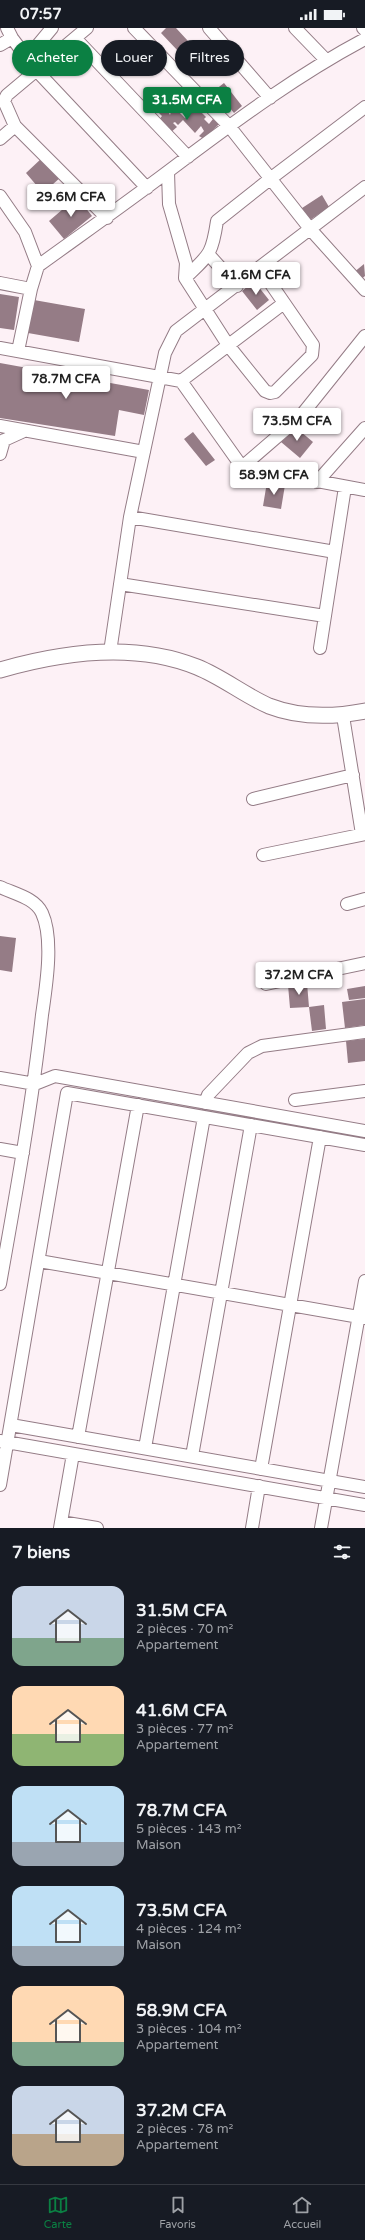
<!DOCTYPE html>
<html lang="fr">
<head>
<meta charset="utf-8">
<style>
	:root { --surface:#171b24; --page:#242831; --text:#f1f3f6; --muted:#9ea1a6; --line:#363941; --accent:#0b8043 }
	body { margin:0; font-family:"Varela Round",sans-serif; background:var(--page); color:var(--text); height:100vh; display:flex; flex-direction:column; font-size:15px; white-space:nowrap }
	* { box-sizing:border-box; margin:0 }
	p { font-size:13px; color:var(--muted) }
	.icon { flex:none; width:22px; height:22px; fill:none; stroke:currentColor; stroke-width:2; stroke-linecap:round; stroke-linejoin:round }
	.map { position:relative; height:1500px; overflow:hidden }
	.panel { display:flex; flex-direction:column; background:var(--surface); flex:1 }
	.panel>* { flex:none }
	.top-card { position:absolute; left:12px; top:12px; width:341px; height:36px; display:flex; gap:8px }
	.price { position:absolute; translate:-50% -34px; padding:0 9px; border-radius:4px; background:#fff; color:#222; font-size:13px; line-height:26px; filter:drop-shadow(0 1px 2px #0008) }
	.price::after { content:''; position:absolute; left:50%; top:24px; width:12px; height:9px; margin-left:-6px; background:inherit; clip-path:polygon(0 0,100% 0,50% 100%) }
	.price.current { background:var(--accent); color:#fff }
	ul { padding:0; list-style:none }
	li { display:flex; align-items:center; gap:12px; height:100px; padding:0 12px }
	li span { display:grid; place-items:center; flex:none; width:112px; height:80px; border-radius:12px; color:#555 }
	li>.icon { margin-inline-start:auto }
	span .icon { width:48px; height:48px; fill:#fffc; stroke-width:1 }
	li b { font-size:17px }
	h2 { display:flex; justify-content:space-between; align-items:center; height:48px; padding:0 12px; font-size:17px }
	.tag { padding:0 14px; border-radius:18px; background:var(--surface); box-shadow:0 1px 3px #0004; font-size:14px; line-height:36px }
	.tag.current { background:var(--accent); color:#fff }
	.status { display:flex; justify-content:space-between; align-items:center; height:28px; padding:0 20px; background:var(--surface); direction:ltr }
	.status svg { height:11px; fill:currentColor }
	.dock { display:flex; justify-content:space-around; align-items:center; height:56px; border-top:1px solid var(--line); background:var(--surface); font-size:11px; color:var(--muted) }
	.dock a { display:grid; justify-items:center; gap:2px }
	.dock .current { color:var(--accent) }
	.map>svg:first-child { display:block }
	.building { fill:#957c86; fill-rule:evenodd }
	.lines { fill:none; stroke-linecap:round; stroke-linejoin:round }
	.minor-casing { stroke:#947c86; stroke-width:14 }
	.tertiary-casing { stroke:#947c86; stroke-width:17 }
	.minor { stroke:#fff; stroke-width:12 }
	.tertiary { stroke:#fff; stroke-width:15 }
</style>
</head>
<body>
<div class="status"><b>07:57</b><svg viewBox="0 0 49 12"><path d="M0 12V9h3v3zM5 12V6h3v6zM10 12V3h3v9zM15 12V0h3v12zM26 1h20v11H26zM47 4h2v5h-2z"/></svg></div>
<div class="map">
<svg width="365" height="1500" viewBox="0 0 365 1500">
	<rect width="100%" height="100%" fill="#fdf1f6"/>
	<path class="building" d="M 166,0 L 176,0 L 188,13 L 178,23 L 161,5 Z
		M 224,55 L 242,78 L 234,85 L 229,79 L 220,86 L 206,69 ZM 226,63 L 229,68 L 223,73 L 220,70 Z
		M 199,77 L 204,82 L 202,85 L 206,89 L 204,91 L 209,96 L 213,91 L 219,96 L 204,111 L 199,108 L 204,103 L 201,98 L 195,105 L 183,92 L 178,97 L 175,94 L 173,95 L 177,99 L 170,105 L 158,93 L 162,88 L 157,83 L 165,78 L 170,87 L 173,78 L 185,90 Z
		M 43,129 L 61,149 L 43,165 L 26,145 Z
		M 322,167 L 329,179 L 307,194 L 299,182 Z
		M 77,169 L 92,188 L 64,211 L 49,193 Z
		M 364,236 L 365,248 L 360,252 L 353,245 Z
		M 254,253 L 269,272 L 257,282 L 242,263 Z
		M 0,266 L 19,269 L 14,302 L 0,300 Z
		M 34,272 L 85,281 L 79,314 L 28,305 Z
		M 0,335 L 149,362 L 144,387 L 119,382 L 115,408 L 0,390 Z
		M 294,398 L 313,414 L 300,430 L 281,414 Z
		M 193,404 L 215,432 L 206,438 L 184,411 Z
		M 267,454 L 285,457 L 281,481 L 263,478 Z
		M 0,908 L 16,910 L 12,944 L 0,942 Z
		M 307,955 L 309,979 L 290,980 L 288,957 Z
		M 365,958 L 365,970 L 349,972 L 347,961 Z
		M 365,971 L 365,997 L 345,1000 L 342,974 Z
		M 324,977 L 326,1001 L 312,1003 L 309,979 Z
		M 365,1011 L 365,1033 L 348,1035 L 346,1013 Z"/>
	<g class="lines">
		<defs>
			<path id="minor" d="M 7,0 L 12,10 L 36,42 L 147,160
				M 87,0 L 7,67 L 4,73 L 15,98 L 107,190
				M 134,0 L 229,98 L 311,202 L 365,262
				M 209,0 L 270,70
				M 295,0 L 326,32
				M 363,0 L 365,2
				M 75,10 L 188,129
				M 0,17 L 12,10
				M 27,30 L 52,0
				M 0,111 L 15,98
				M 168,144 L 169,176 L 186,235 L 185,250 L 228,317 L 265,363 L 270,365 L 275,364 L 312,327 L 313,317 L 260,240
				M 0,168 L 25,204 L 38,238 L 31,261 L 18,323
				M 209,227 L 237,258
				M 38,238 C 85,204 132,171 178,136 C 238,91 299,46 365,11
				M 185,250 C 209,227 212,227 217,193 L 270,151 L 365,79
				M 0,255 L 31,261
				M 0,320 L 181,353 L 242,439 L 365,462
				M 181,353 L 284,275
				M 0,398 L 144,424
				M 0,414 L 24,403
				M 0,426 L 4,412
				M 242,439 L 300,389 L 365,308
				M 317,454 L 365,400
				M 130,489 L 335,524
				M 120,556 L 325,588
				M 320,620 L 345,459
				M 110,624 L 130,489 L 165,325 L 176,303 L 365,159
				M 343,688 L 362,806
				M 253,771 L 353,747
				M 263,827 L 365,806
				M 0,859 C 15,866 35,870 42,885 C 54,911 46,959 42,987 C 32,1077 16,1166 0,1256
				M 347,876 L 365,871
				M 266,956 L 365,935
				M 0,1050 L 35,1056 L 55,1048 L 365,1103
				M 295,1072 L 365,1063
				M 205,1075 L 208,1067 L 248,1025 L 262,1018 L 365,1004
				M 0,1121 L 23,1125
				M 39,1233 L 365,1290
				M 11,1397 L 365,1459
				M 78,1409 L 138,1077
				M 0,1413 L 365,1477
				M 145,1420 L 204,1089
				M 192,1428 L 251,1097
				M 261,1441 L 320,1109
				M 0,1457 L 67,1065 L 365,1117
				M 61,1494 L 97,1500
				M 60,1500 L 73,1426
				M 252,1500 L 259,1458
				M 321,1500 L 365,1253"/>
			<path id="tertiary" d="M 0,642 C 62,624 135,614 197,639 C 222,649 244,667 269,678 C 300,690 334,689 365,683"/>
		</defs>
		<use href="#minor" class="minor-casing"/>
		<use href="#tertiary" class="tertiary-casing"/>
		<use href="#minor" class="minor"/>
		<use href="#tertiary" class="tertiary"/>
	</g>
</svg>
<b class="price current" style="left:187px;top:93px">31.5M CFA</b>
<b class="price" style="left:71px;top:190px">29.6M CFA</b>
<b class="price" style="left:256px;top:268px">41.6M CFA</b>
<b class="price" style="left:66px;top:372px">78.7M CFA</b>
<b class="price" style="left:297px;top:414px">73.5M CFA</b>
<b class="price" style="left:274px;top:468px">58.9M CFA</b>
<b class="price" style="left:299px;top:968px">37.2M CFA</b>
<div class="top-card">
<a class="tag current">Acheter</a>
<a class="tag">Louer</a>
<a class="tag">Filtres</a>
</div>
</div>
<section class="panel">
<h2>7 biens<svg class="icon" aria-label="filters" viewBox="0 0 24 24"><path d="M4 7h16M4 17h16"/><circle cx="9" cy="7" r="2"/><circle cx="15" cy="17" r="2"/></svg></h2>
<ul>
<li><span style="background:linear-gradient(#c9d6e8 65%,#7fa58c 0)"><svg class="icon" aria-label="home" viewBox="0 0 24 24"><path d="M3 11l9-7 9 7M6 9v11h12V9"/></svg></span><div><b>31.5M CFA</b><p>2 pièces · 70 m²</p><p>Appartement</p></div></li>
<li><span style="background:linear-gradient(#ffd9b3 60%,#8fb573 0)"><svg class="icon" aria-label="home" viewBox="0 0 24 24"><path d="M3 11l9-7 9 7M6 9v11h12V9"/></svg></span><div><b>41.6M CFA</b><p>3 pièces · 77 m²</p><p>Appartement</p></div></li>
<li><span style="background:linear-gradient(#bfe0f5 70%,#9aa5b1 0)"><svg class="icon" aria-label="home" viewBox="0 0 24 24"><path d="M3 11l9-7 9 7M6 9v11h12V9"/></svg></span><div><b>78.7M CFA</b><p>5 pièces · 143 m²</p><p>Maison</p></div></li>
<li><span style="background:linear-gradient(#bfe0f5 75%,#9aa5b1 0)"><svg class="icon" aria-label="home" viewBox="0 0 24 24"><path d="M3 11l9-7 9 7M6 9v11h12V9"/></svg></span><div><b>73.5M CFA</b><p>4 pièces · 124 m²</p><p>Maison</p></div></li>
<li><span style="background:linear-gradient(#ffd9b3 70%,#7fa58c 0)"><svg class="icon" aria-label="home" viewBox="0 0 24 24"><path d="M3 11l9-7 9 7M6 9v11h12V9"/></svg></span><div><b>58.9M CFA</b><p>3 pièces · 104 m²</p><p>Appartement</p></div></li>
<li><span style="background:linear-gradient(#c9d6e8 60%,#b9a48a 0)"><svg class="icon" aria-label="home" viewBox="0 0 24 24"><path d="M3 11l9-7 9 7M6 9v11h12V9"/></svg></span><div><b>37.2M CFA</b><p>2 pièces · 78 m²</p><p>Appartement</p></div></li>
</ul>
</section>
<nav class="dock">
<a class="current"><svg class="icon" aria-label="map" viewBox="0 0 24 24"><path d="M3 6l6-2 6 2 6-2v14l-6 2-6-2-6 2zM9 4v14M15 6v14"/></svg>Carte</a>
<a><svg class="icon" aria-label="saved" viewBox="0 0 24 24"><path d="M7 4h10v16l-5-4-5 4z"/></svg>Favoris</a>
<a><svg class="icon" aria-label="home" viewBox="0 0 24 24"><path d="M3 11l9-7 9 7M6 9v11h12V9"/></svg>Accueil</a>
</nav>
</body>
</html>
